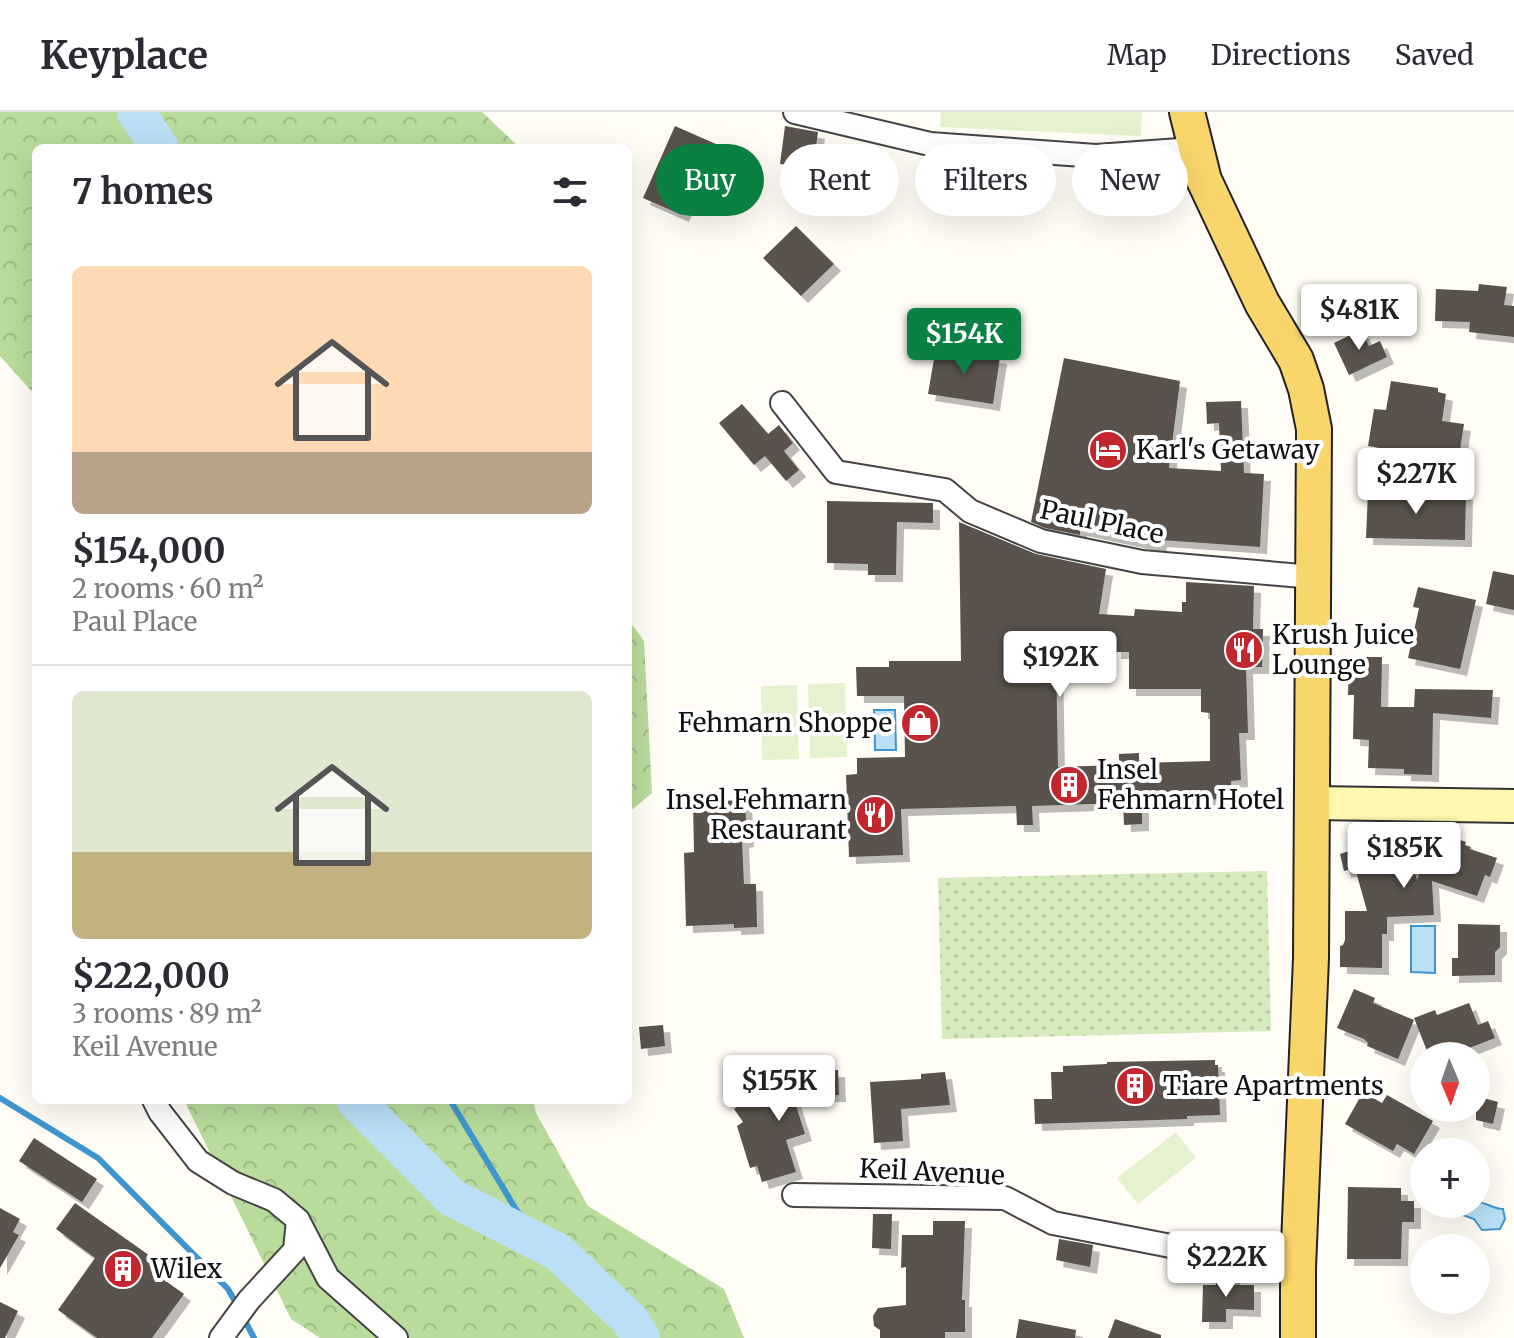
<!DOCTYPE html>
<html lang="en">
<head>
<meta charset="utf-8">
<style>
	:root { --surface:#fff; --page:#f2f2f3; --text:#2b2b33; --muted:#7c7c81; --line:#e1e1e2; --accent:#0b8043 }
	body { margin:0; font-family:Merriweather,serif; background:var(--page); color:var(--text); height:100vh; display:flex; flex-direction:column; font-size:30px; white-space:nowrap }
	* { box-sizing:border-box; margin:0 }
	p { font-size:26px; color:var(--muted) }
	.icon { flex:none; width:44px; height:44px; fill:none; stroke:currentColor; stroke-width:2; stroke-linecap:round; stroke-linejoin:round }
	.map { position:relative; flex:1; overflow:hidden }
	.sheet { position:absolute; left:32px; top:32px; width:600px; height:960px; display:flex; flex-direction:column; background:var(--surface); border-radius:12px; box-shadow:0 8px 32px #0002 }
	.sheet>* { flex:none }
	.banner { position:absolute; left:656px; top:32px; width:738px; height:72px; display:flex; gap:16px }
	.needle { width:52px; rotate:178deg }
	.buttons { position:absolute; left:1410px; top:930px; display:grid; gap:16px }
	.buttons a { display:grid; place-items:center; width:80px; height:80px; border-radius:50%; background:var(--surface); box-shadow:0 8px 32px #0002; font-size:40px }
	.price { position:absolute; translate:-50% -68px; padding:0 18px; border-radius:8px; background:#fff; color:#222; font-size:26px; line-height:52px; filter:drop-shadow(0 2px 4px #0008) }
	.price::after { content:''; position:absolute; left:50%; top:48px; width:24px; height:18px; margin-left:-12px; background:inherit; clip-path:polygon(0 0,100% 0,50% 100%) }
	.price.selected { background:var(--accent); color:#fff }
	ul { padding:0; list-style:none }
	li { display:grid; align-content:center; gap:16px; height:424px; padding:0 40px }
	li+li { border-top:2px solid var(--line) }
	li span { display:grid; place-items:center; height:248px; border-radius:12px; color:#555 }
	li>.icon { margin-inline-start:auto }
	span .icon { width:144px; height:144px; fill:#fffc; stroke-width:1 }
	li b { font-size:34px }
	h2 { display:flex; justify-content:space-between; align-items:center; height:96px; padding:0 40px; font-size:34px }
	.pill { padding:0 28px; border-radius:36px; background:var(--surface); box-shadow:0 8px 32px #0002; font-size:28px; line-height:72px }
	.pill.selected { background:var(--accent); color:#fff }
	header { display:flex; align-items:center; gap:48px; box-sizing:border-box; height:112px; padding:0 40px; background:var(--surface); border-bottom:2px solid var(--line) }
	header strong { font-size:38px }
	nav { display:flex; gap:44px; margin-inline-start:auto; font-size:28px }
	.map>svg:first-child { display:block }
	.forest { fill:url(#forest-crowns) }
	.park { fill:url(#park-dots) }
	.pitch { fill:#e6f2cf }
	.water { fill:#b9e0f7; stroke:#3f96cf; stroke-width:2 }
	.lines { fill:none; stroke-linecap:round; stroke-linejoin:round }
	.stream { stroke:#3f96cf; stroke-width:6 }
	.river { stroke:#b9e0f7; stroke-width:38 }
	.building { fill:#5a524d; fill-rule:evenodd; filter:url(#shadow) }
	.street-casing { stroke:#444; stroke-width:26 }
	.secondary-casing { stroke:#333; stroke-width:36 }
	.primary-casing { stroke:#222; stroke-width:38 }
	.street { stroke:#fff; stroke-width:22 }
	.secondary { stroke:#fff6b0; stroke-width:32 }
	.primary { stroke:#f9d66b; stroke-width:34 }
	.labels { text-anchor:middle; stroke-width:8; stroke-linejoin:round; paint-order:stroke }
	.poi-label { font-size:26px; fill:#111; stroke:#fff; text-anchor:start }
	.street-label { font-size:26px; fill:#111; stroke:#fff }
</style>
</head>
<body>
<header>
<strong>Keyplace</strong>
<nav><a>Map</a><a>Directions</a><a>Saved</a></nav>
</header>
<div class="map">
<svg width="1514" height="1226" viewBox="0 0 1514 1226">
	<defs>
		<pattern id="forest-crowns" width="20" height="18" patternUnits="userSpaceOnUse" patternTransform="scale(2)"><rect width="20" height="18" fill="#b9dc9c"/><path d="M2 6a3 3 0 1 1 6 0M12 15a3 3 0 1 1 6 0" fill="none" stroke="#9ebc85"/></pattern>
		<pattern id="park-dots" width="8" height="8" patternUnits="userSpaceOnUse" patternTransform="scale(2)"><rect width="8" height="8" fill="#d5ebbd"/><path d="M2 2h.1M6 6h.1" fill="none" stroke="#b6c8a1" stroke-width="1.8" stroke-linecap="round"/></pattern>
		<filter id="shadow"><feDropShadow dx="7" dy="7" stdDeviation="0" flood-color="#0004"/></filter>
	</defs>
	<rect width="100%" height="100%" fill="#fffdf5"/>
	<path class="forest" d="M 0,0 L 482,0 L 520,36 L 36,36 L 36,284 L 0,244 Z
		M 628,507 L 644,529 L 652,681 L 628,701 Z
		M 184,988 L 533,988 L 536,1001 L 588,1094 L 724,1177 L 744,1226 L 320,1226 L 291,1207 Z"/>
	<path class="park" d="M 1267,759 L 1271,919 L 942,927 L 938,766 Z"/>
	<path class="pitch" d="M 941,0 L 1142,0 L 1141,24 L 940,15 Z
		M 845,571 L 847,645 L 810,646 L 808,572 Z
		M 797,573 L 799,647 L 762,648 L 761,574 Z
		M 1176,1020 L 1196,1046 L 1138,1092 L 1117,1066 Z"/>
	<path class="water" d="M 874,598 L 895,598 L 896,638 L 875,638 Z
		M 1411,814 L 1435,814 L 1435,861 L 1411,860 Z
		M 1476,1090 C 1487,1090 1492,1097 1503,1097 L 1505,1107 L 1500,1117 L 1482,1118 L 1474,1107 L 1463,1103 L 1464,1092 L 1476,1092 Z"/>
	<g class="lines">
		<path class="stream" d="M 0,986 L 98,1046 L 228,1177 L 238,1195
			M 450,988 L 517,1099 L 558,1140
			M 243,1205 L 254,1226"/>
		<path class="river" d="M 136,0 L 160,36
			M 355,988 L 451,1085 L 558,1140 L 630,1208 L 641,1226"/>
	</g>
	<path class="building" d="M 675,14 L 725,36 L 707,76 L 696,71 L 682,103 L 643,86 Z
		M 785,14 L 818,20 L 813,56 L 780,52 Z
		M 796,114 L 834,152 L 801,184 L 763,146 Z
		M 1479,172 L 1507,175 L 1504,193 L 1514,194 L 1514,225 L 1469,220 L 1470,210 L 1435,209 L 1436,177 L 1478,179 Z
		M 1361,218 L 1369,234 L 1380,229 L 1387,245 L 1349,263 L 1334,231 Z
		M 936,235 L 1000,245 L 993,292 L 928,282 Z
		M 1064,246 L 1180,269 L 1169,356 L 1221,359 L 1219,311 L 1207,312 L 1206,290 L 1241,289 L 1244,361 L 1264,362 L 1260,435 L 1160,428 L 1159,434 L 1080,417 L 1080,423 L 1045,416 L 1031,410 Z
		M 1391,269 L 1438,276 L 1438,280 L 1446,282 L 1442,309 L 1464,312 L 1460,338 L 1445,336 L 1443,346 L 1368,334 L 1374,297 L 1386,298 Z
		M 742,292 L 768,322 L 779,313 L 793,331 L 784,339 L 799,358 L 786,369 L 765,344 L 754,353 L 719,311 Z
		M 1368,379 L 1466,381 L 1465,428 L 1366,426 Z
		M 827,389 L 933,391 L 933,411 L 897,410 L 896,463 L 868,463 L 868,452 L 827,451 Z
		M 959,410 L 1036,442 L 1106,457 L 1099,502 L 1134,504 L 1135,497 L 1182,500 L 1182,490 L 1186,490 L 1186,470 L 1254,474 L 1253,517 L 1263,517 L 1262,555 L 1246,555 L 1248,621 L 1239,621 L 1241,668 L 1231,669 L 1231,687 L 1142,689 L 1142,712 L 1124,713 L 1123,691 L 1032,694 L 1033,713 L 1017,713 L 1016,694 L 901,697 L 903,743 L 849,745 L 846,663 L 857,662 L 857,646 L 905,645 L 904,584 L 857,584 L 856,555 L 889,555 L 889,549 L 961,549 ZM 1076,528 L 1114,530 L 1114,540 L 1129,540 L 1129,577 L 1201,577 L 1201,600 L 1210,601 L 1210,649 L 1139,651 L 1139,641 L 1119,642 L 1119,653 L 1058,655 L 1056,541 L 1075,541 Z
		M 1493,459 L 1514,463 L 1514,498 L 1486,492 Z
		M 1418,475 L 1476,488 L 1460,557 L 1408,546 L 1419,496 L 1413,495 Z
		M 1349,545 L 1382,545 L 1381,595 L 1414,595 L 1415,577 L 1493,578 L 1491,606 L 1433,601 L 1432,663 L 1404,662 L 1404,657 L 1368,656 L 1369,628 L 1353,627 L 1354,583 L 1348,583 Z
		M 745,688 L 747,728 L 742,729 L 744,772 L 756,772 L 757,815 L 734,816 L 734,812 L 686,814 L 684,741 L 694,740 L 693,690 Z
		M 1435,719 L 1466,730 L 1465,733 L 1471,735 L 1470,737 L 1497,746 L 1490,765 L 1485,763 L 1477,784 L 1432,769 L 1434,803 L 1387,805 L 1387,822 L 1382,822 L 1382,856 L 1340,855 L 1340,834 L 1343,833 L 1345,828 L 1345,799 L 1367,799 L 1355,756 L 1344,759 L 1340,742 L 1371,732 L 1372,735 L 1378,736 L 1406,728 L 1417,768 Z
		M 1458,812 L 1500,813 L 1500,835 L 1495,840 L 1495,863 L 1452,864 L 1452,846 L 1458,846 Z
		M 1354,877 L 1375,886 L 1373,891 L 1414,908 L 1398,947 L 1367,934 L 1368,931 L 1364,927 L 1337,916 Z
		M 1469,891 L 1478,913 L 1488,909 L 1495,926 L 1464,938 L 1462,935 L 1458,937 L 1457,935 L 1429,944 L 1414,906 L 1435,898 L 1437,903 Z
		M 663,913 L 665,934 L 641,937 L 639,915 Z
		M 1215,948 L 1215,953 L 1218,953 L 1220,1003 L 1187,1004 L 1187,1007 L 1035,1012 L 1034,987 L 1052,987 L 1051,960 L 1063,960 L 1063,954 L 1107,952 L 1107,950 Z
		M 838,958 L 839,983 L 793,984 L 805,1022 L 786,1028 L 796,1060 L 762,1070 L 757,1054 L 750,1056 L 737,1014 L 743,1010 L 734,997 L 762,978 L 770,989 L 796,970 L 795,961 Z
		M 945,960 L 950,993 L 901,997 L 903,1029 L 874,1031 L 870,970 L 921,967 L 921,962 Z
		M 1363,980 L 1382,991 L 1387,983 L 1433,1009 L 1414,1042 L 1397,1032 L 1393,1039 L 1345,1012 Z
		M 1476,984 L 1498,990 L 1493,1012 L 1476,1008 Z
		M 34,1026 L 97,1067 L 82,1090 L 19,1049 Z
		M 1348,1075 L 1401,1076 L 1401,1089 L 1414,1089 L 1414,1110 L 1402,1110 L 1401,1147 L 1347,1147 Z
		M 75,1091 L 163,1153 L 156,1162 L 184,1182 L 152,1226 L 97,1226 L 58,1198 L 95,1146 L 56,1117 Z
		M 0,1096 L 20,1107 L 13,1120 L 19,1123 L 0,1156 Z
		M 873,1102 L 892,1102 L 891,1137 L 872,1136 Z
		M 933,1109 L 965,1109 L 962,1188 L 965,1188 L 965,1220 L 945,1220 L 945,1226 L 880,1226 L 880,1218 L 874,1214 L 873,1204 L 878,1196 L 906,1193 L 906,1155 L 901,1156 L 902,1123 L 933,1123 Z
		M 1059,1127 L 1093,1133 L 1090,1155 L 1056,1148 Z
		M 1216,1162 L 1233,1162 L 1233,1173 L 1254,1173 L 1254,1198 L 1226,1197 L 1226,1210 L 1202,1210 L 1203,1173 L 1216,1173 Z
		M 0,1190 L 18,1199 L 5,1226 L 0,1226 Z
		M 1019,1207 L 1076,1218 L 1075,1226 L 1016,1226 Z
		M 1115,1207 L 1161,1223 L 1161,1226 L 1108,1226 Z"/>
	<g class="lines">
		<defs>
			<path id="street" d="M 795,0 L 930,32 L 1096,44 L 1194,37
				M 782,291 L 836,360 L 945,378 L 970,399 L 1041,429 L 1142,450 L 1313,465
				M 154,988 L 160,1000 L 198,1049 L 233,1071 L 274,1088 L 298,1108 L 295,1138 L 249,1188 L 221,1226
				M 794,1083 L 1005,1086 L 1053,1111 L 1273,1154 L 1298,1156
				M 298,1108 L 328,1166 L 396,1226"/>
			<path id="secondary" d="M 1314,691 L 1514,694"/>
			<path id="primary" d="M 1187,0 L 1204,68 L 1262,191 L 1296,248 L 1306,277 L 1314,317 L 1311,846 L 1298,1156 L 1298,1226"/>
		</defs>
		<use href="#street" class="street-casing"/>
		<use href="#secondary" class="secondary-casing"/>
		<use href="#primary" class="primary-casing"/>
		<use href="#street" class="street"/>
		<use href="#secondary" class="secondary"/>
		<use href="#primary" class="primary"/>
	</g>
	<defs>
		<symbol id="hotel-disc" viewBox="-11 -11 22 22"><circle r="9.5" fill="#c4262e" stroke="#fff"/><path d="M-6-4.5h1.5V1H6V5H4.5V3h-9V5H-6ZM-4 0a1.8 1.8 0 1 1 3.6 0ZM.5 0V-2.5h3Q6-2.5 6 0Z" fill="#fff"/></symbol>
		<symbol id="restaurant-disc" viewBox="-11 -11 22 22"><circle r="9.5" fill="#c4262e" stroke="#fff"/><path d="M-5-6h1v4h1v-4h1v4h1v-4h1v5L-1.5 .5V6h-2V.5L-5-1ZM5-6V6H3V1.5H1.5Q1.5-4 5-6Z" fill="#fff"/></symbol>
		<symbol id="shop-disc" viewBox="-11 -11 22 22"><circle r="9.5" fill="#c4262e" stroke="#fff"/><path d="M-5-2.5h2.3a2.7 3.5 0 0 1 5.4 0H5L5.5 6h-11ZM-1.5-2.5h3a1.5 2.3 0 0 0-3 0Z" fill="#fff"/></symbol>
		<symbol id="building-disc" viewBox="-11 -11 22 22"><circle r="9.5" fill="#c4262e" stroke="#fff"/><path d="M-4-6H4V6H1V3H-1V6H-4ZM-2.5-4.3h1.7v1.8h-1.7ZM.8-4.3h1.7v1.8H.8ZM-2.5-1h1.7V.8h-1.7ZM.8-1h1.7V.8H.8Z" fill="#fff"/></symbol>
	</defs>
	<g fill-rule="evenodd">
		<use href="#hotel-disc" x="1086" y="316" width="44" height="44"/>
		<use href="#restaurant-disc" x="1222" y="516" width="44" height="44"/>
		<use href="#shop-disc" x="898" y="589" width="44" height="44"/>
		<use href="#building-disc" x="1047" y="651" width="44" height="44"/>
		<use href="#restaurant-disc" x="853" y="681" width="44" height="44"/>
		<use href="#building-disc" x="1113" y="952" width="44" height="44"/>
		<use href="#building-disc" x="101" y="1135" width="44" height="44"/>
	</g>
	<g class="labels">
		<g class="poi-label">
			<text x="1136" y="347">Karl's Getaway</text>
			<text x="1272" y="532">Krush Juice<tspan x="1272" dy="30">Lounge</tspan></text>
			<text x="892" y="620" text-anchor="end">Fehmarn Shoppe</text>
			<text x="1097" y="667">Insel<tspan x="1097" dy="30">Fehmarn Hotel</tspan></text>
			<text x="847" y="697" text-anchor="end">Insel Fehmarn<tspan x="847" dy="30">Restaurant</tspan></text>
			<text x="1163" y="983">Tiare Apartments</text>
			<text x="151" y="1166">Wilex</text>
		</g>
		<g class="street-label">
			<text transform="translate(1102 410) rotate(12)" y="9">Paul Place</text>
			<text transform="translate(932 1060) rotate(3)" y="9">Keil Avenue</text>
		</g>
	</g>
</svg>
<div class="buttons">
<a><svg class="needle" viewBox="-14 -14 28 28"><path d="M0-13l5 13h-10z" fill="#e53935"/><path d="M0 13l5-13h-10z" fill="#7c7c81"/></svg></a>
<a>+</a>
<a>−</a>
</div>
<b class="price" style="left:1359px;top:240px">$481K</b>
<b class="price selected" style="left:964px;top:264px">$154K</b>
<b class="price" style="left:1416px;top:404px">$227K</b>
<b class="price" style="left:1060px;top:587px">$192K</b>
<b class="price" style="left:1404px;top:778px">$185K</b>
<b class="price" style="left:779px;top:1011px">$155K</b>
<b class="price" style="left:1226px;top:1187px">$222K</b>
<div class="banner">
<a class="pill selected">Buy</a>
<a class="pill">Rent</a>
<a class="pill">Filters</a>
<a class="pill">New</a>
</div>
<section class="sheet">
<h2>7 homes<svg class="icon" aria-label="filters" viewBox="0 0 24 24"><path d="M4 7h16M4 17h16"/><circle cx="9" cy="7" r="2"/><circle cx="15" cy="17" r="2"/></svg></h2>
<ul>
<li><span style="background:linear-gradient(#ffd9b3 75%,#b9a48a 0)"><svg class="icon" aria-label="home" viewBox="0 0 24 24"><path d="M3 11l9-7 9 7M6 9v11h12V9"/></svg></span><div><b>$154,000</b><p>2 rooms · 60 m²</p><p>Paul Place</p></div></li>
<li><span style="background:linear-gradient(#dfe7d0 65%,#c2b280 0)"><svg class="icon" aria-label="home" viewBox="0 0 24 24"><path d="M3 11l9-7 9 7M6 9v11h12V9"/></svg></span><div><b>$222,000</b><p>3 rooms · 89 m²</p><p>Keil Avenue</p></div></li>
</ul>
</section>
</div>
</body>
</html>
